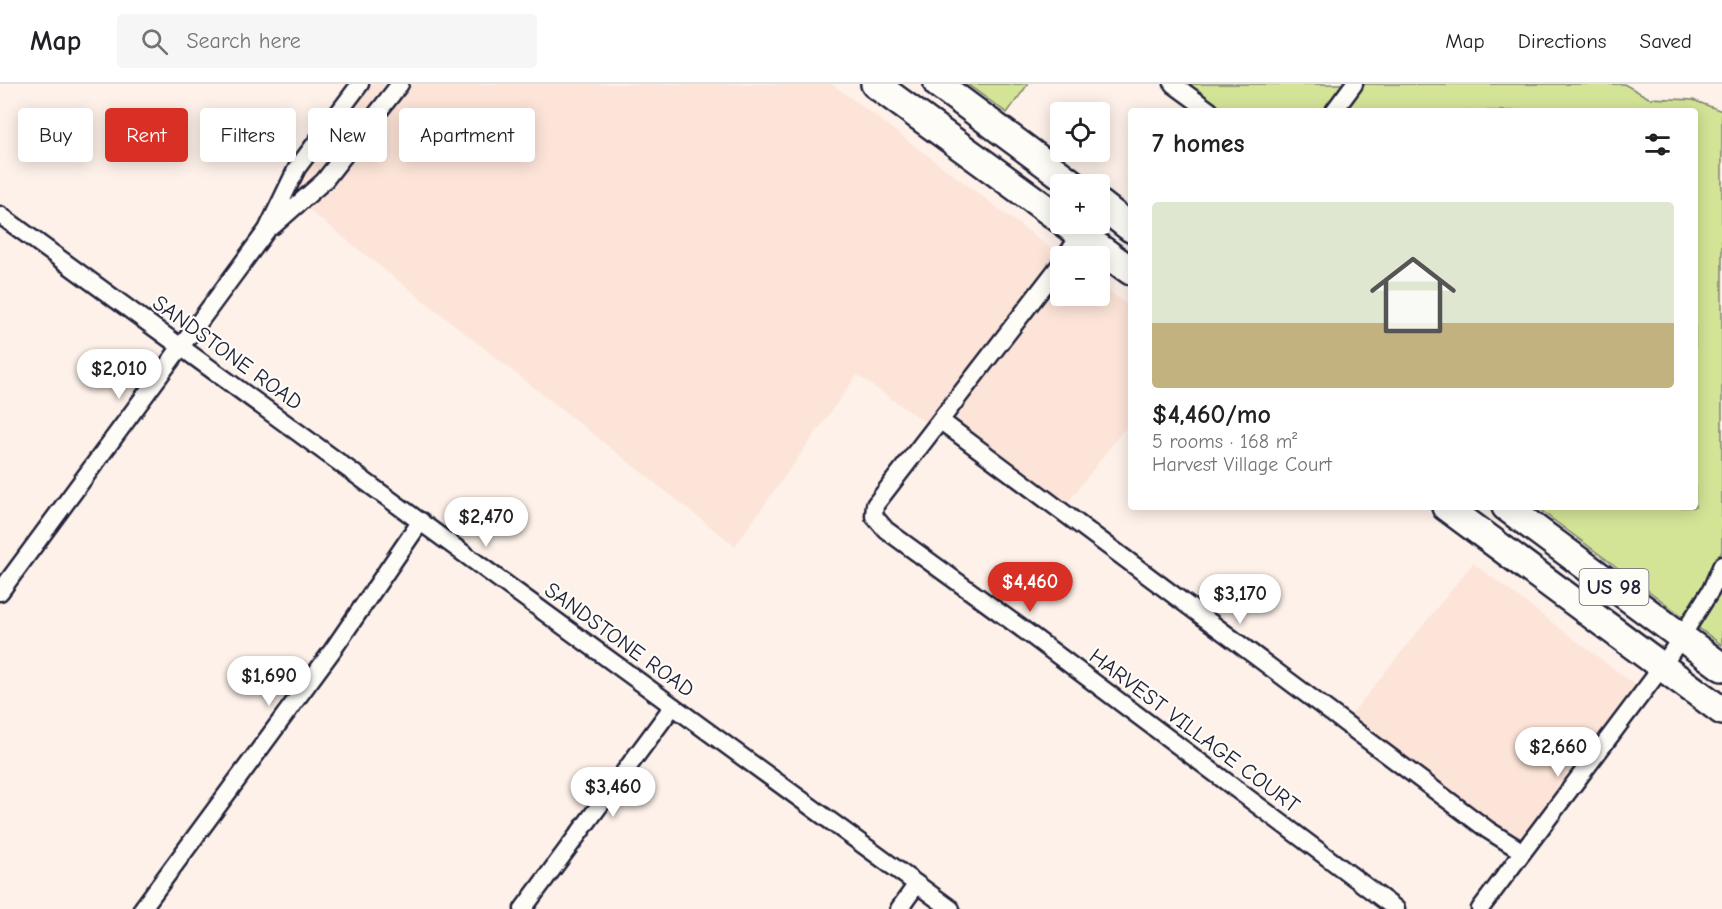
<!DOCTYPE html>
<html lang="en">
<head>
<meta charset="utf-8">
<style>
	:root { --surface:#fff; --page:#f6f6f6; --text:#202124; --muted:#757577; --line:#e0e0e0; --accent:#d93025 }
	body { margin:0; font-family:"Comic Neue",sans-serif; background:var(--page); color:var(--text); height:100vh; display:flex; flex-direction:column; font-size:22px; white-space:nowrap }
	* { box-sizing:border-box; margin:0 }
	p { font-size:20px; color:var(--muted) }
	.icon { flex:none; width:33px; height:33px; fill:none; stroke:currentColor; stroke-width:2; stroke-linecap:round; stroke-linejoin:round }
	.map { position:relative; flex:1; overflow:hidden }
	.sheet { position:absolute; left:1128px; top:24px; width:570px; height:402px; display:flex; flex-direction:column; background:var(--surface); border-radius:6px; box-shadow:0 3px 15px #0003 }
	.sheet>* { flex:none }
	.guide { position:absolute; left:18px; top:24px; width:570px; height:54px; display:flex; gap:12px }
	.buttons { position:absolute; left:1050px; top:18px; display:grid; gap:12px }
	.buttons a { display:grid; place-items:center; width:60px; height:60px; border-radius:6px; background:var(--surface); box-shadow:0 3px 15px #0003; font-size:30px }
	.price { position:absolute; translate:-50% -51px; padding:0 14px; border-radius:21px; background:#fff; color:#222; font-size:20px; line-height:39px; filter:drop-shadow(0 2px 3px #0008) }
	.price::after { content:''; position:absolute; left:50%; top:36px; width:18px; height:14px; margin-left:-9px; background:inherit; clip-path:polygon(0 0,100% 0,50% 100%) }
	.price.current { background:var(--accent); color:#fff }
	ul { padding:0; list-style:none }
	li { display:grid; align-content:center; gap:12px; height:318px; padding:0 24px }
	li+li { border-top:2px solid var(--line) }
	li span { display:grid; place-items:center; height:186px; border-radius:6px; color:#555 }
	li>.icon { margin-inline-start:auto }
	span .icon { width:108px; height:108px; fill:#fffc; stroke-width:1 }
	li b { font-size:26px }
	h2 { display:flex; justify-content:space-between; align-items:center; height:72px; padding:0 24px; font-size:26px }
	.chip { padding:0 21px; border-radius:6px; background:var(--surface); box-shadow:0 3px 15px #0003; font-size:21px; line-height:54px }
	.chip.current { background:var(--accent); color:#fff }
	header { display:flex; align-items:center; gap:36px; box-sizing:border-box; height:84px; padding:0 30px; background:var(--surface); border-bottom:2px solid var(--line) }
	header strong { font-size:28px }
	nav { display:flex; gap:33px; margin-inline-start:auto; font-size:21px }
	.search { width:420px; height:54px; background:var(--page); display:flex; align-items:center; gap:15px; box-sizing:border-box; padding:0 21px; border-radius:6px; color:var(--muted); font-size:22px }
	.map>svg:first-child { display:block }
	.built { fill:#fde4d8 }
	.green { fill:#d3e497; stroke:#7a8369; stroke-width:1.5 }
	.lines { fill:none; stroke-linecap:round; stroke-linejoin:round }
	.minor-casing { stroke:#22223b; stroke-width:21 }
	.trunk-casing { stroke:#22223b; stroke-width:32 }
	.minor { stroke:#fdfcf7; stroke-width:16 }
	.trunk { stroke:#fdfcf7; stroke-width:27 }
	.labels { text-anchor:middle; stroke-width:4.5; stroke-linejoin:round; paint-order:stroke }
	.shield { fill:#fdfcf7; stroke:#646373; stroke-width:1.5 }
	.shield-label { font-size:21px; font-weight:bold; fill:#22223b }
	.street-label { font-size:22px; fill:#22223b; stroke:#fdfcf7 }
</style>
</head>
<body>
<header>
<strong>Map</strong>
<div class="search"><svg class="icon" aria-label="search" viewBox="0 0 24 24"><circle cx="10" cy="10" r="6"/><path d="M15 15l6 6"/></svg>Search here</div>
<nav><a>Map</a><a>Directions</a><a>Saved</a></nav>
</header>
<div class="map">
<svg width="1722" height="825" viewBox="0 0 1722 825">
	<rect width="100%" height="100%" fill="#fdf1e9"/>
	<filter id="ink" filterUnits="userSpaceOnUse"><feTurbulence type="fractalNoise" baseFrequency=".0167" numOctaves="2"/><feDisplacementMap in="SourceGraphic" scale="12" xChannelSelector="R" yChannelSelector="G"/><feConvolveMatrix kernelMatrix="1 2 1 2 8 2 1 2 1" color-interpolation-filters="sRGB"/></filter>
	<g filter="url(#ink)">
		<path class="built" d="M 370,0 L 391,0 L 319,92 L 294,114 L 292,112 L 303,88 Z
			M 408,0 L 832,0 L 1059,170 L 929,341 L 857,291 L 735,462 L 305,123 Z
			M 1060,193 L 1060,212 L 1100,212 L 1100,200 L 1131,224 L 1131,336 L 1066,421 L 952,335 Z
			M 1473,479 L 1638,603 L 1522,757 L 1493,739 L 1350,632 Z"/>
		<path class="green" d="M 967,0 L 1028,0 L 1007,29 Z
			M 1187,0 L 1345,0 L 1326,27 L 1224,27 Z
			M 1364,0 L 1624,0 L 1649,14 L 1693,16 L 1722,27 L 1722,467 L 1685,534 L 1536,423 L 1695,423 L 1695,27 L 1344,27 Z
			M 1722,498 L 1722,561 L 1696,542 Z"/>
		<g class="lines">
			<defs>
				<path id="minor" d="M 1173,0 L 1210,27
					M 1334,27 L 1354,0
					M 0,131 L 951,825
					M 273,142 L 324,97 L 400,0
					M 1066,172 L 1081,150
					M 1060,181 L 875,421 L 874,432 L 886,446 L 1032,552 L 1396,825
					M 941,337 L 1488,746 L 1523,768
					M 0,508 L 267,146 L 297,84 L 360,0
					M 142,825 L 332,567 L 421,437
					M 523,825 L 673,622
					M 899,825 L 917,800
					M 1480,825 L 1662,583 L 1711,506 L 1722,481"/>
				<path id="trunk" d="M 875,0 L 1060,135
					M 938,0 L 1073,100
					M 1100,120 L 1131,144
					M 1066,140 L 1131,187
					M 1446,423 L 1722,627
					M 1506,423 L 1722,583"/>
			</defs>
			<use href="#minor" class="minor-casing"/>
			<use href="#trunk" class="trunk-casing"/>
			<use href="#minor" class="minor"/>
			<use href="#trunk" class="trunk"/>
		</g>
	</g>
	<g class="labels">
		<rect class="shield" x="1579.5" y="485" width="69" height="36" rx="4.5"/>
		<g class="shield-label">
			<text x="1614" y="510">US 98</text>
		</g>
		<g class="street-label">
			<text transform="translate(228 268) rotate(36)" y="8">SANDSTONE ROAD</text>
			<text transform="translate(620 555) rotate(36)" y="8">SANDSTONE ROAD</text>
			<text transform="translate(1195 646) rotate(37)" y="8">HARVEST VILLAGE COURT</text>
		</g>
	</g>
</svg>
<div class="buttons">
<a><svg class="icon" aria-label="locate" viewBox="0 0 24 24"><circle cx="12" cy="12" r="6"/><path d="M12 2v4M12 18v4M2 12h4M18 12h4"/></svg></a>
<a>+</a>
<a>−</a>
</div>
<b class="price" style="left:119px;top:316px">$2,010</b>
<b class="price" style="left:486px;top:464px">$2,470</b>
<b class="price current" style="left:1030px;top:529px">$4,460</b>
<b class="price" style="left:1240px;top:541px">$3,170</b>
<b class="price" style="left:269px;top:623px">$1,690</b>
<b class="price" style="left:1558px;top:694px">$2,660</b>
<b class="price" style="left:613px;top:734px">$3,460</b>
<div class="guide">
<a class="chip">Buy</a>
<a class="chip current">Rent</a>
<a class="chip">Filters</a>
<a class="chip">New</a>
<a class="chip">Apartment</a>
</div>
<section class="sheet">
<h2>7 homes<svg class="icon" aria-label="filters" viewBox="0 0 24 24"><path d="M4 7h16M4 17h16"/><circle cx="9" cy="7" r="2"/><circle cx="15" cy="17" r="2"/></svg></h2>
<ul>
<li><span style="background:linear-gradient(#dfe7d0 65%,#c2b280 0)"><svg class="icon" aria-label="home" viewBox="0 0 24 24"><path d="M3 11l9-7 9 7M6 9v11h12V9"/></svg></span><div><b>$4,460/mo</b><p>5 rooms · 168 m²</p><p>Harvest Village Court</p></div></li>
</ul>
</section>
</div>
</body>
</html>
